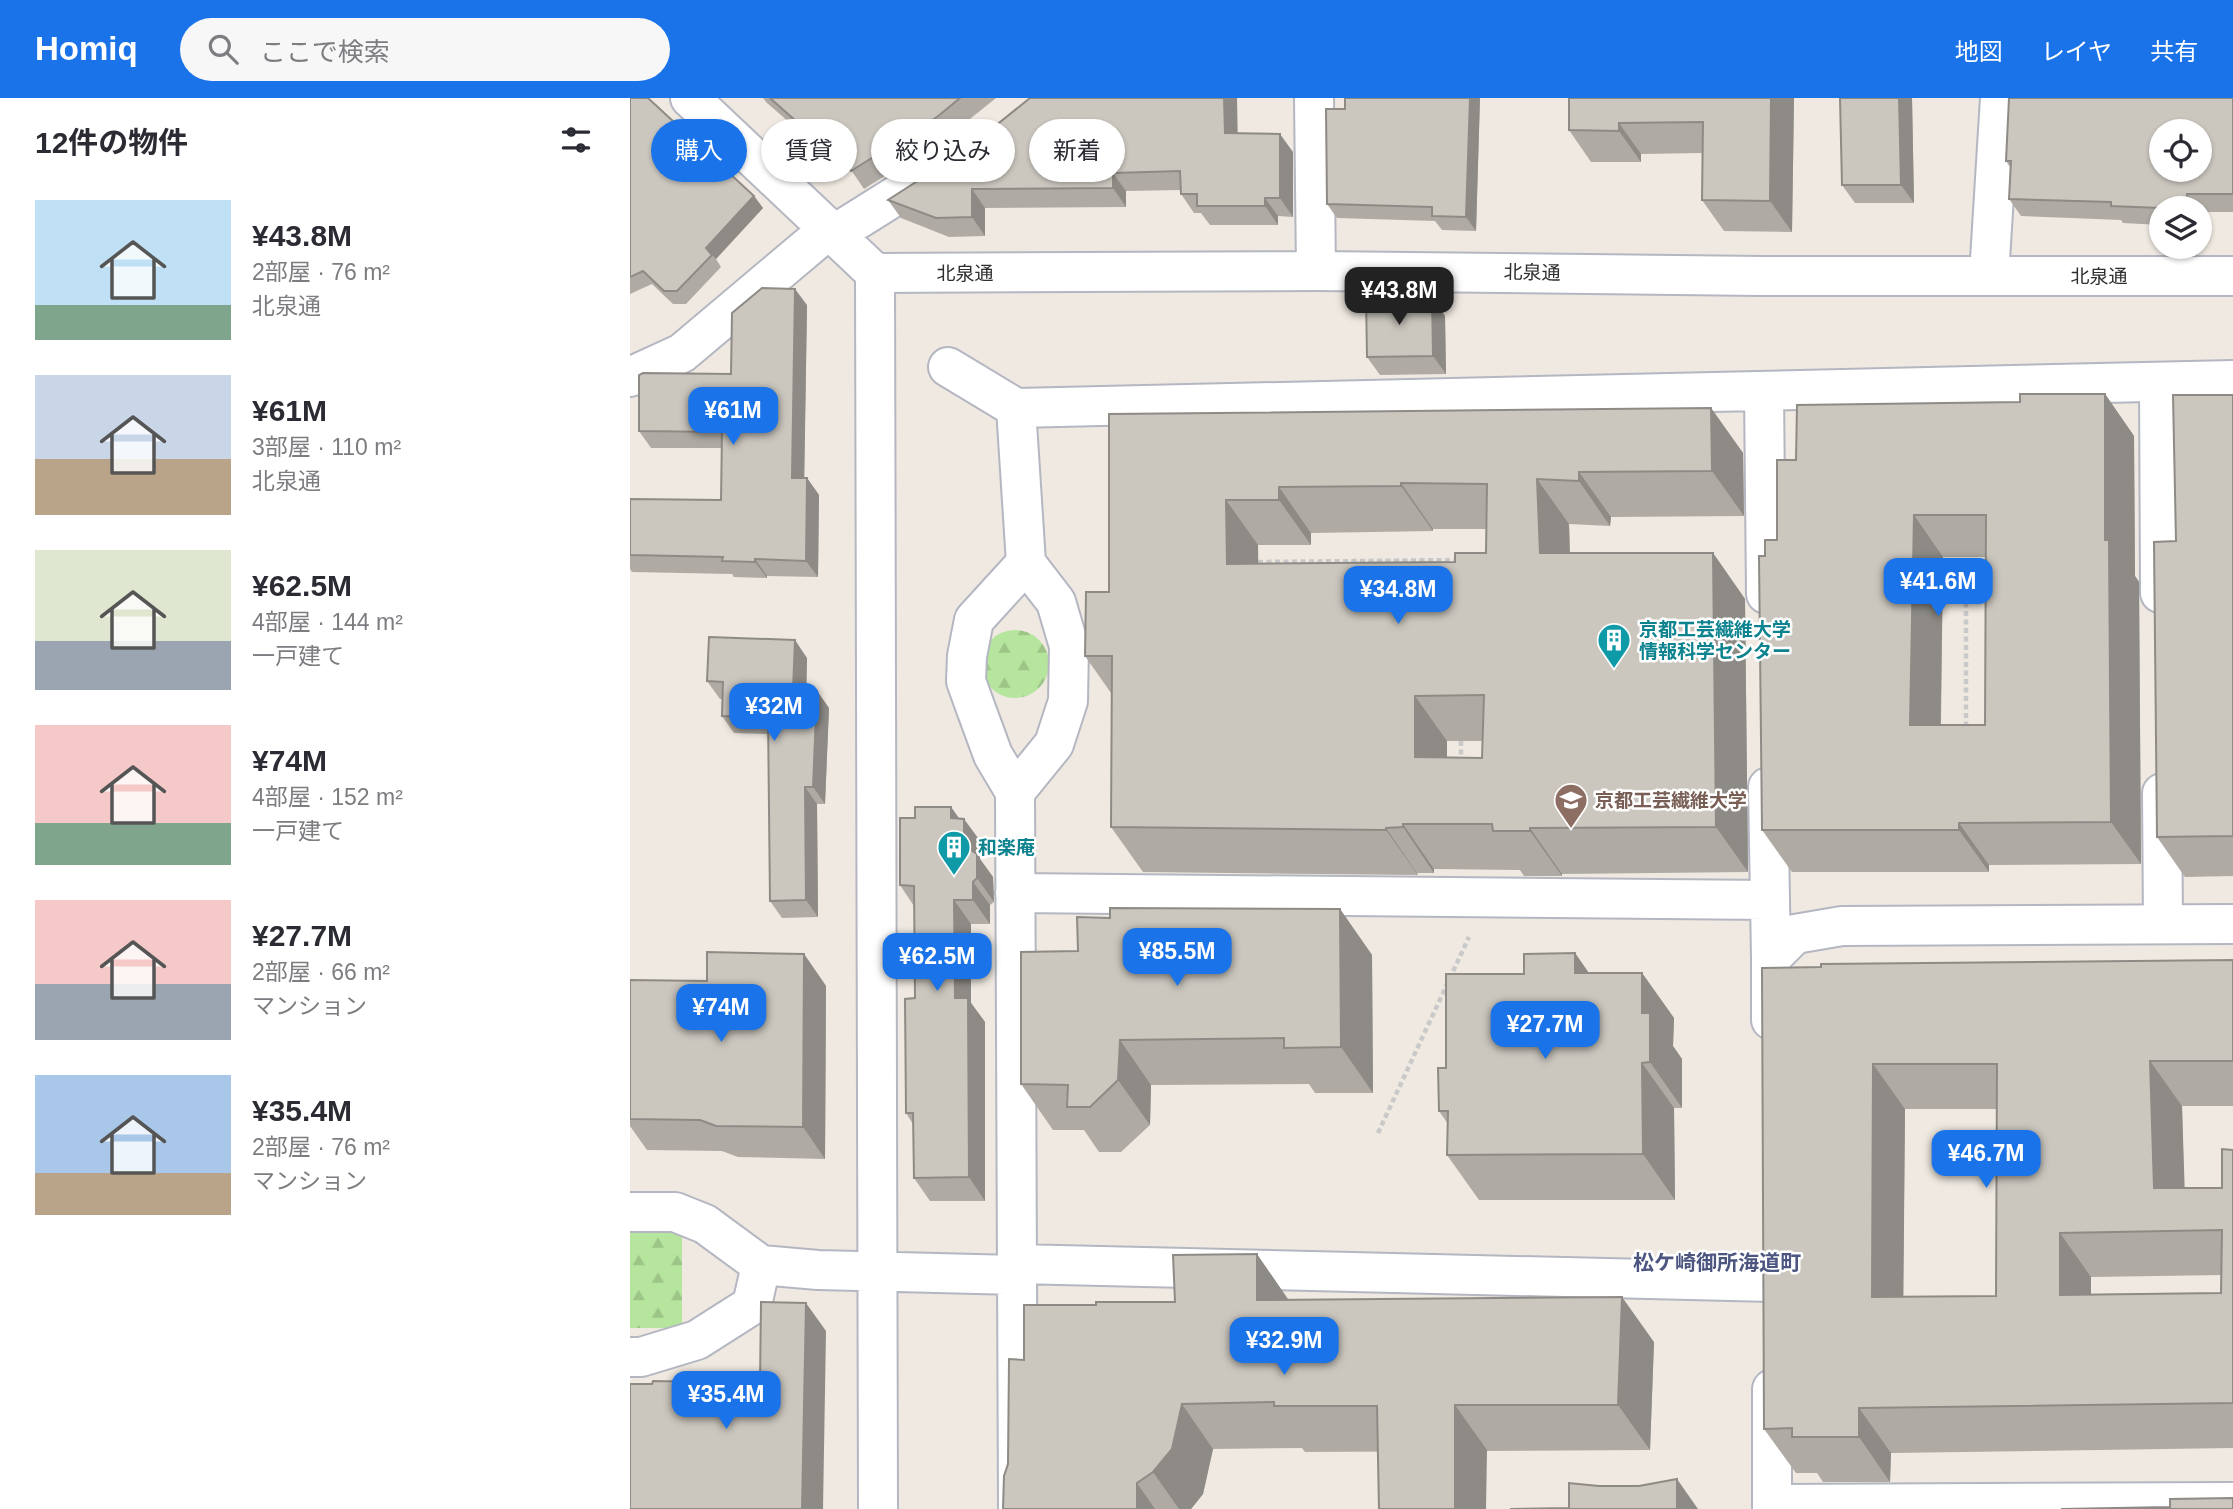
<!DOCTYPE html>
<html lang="ja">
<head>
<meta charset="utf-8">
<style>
	:root { --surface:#fff; --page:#f7f7f7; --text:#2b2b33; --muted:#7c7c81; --accent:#1a73e8 }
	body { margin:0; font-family:Arial,"Noto Sans JP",sans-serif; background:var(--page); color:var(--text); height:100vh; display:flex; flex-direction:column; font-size:26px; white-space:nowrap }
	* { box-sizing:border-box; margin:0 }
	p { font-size:23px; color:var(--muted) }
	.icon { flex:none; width:38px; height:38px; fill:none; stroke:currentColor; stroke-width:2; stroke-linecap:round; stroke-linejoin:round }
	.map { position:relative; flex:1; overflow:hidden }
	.details { display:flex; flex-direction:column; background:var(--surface); width:630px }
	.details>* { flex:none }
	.banner { position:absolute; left:21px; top:21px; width:665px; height:63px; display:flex; gap:14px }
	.buttons { position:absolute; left:1519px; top:21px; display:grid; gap:14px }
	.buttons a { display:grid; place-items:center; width:63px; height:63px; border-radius:50%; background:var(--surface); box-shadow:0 2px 5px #0004; font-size:35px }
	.price { position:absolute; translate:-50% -60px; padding:0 16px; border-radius:14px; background:var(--accent); color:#fff; font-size:23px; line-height:46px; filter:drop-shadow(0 2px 4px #0008) }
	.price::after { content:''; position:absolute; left:50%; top:42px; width:21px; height:16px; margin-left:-10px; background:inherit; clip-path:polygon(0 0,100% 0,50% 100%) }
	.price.current { background:#222; color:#fff }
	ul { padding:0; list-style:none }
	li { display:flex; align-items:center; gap:21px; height:175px; padding:0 35px }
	li span { display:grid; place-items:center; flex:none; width:196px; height:140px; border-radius:0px; color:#555 }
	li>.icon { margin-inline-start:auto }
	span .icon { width:84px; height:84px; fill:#fffc; stroke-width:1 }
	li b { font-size:30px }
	h2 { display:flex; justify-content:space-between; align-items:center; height:84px; padding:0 35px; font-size:30px }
	.tag { padding:0 24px; border-radius:32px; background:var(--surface); box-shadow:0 2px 5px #0004; font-size:24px; line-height:63px }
	.tag.current { background:var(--accent); color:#fff }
	header { display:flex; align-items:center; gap:42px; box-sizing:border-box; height:98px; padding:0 35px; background:var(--accent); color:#fff }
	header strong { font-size:33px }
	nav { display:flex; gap:38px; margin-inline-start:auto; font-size:24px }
	.search { width:490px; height:63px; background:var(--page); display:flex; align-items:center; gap:18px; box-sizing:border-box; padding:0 24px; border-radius:38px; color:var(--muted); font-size:26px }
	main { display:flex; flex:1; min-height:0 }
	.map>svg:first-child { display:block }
	.forest { fill:url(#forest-firs) }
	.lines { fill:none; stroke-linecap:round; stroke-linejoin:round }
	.minor-casing { stroke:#b4b7c1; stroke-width:42 }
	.path { stroke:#c9c9c9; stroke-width:4.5; stroke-dasharray:5 3.5; stroke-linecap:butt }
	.minor { stroke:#fff; stroke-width:38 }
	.wall { fill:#afaba4; fill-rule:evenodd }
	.shaded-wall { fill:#8e8b86 }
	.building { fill:#cbc7bf; stroke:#8e8b86; stroke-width:2; fill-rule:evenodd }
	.labels { text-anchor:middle; stroke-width:5; stroke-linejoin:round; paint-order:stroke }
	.street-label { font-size:19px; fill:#2e2e2e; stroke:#fff }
	.culture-label { font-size:19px; font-weight:bold; fill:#0d838f; stroke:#fff; text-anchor:start }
	.education-label { font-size:19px; font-weight:bold; fill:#785e54; stroke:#fff; text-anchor:start }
	.neighbourhood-label { font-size:21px; font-weight:bold; fill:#4d5680; stroke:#fff }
</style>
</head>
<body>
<header>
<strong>Homiq</strong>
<div class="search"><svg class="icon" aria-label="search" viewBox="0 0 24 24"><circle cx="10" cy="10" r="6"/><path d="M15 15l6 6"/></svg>ここで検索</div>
<nav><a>地図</a><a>レイヤ</a><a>共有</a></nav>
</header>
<main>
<section class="details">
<h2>12件の物件<svg class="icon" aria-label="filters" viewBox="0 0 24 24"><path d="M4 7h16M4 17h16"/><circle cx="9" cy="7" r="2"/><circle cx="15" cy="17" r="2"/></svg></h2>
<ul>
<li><span style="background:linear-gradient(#bfe0f5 75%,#7fa58c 0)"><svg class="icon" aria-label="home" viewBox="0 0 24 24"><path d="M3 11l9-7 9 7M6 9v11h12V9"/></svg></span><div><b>¥43.8M</b><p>2部屋 · 76 m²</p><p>北泉通</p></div></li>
<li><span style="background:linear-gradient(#c9d6e8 60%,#b9a48a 0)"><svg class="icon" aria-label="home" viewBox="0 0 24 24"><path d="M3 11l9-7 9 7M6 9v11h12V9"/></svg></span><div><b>¥61M</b><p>3部屋 · 110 m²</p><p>北泉通</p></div></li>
<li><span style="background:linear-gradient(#dfe7d0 65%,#9aa5b1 0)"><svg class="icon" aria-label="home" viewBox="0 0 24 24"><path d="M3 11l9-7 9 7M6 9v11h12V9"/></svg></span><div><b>¥62.5M</b><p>4部屋 · 144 m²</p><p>一戸建て</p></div></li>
<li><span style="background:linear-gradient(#f6c9c9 70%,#7fa58c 0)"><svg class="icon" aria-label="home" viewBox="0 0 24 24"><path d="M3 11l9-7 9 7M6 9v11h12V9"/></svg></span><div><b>¥74M</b><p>4部屋 · 152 m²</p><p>一戸建て</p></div></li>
<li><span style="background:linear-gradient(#f6c9c9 60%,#9aa5b1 0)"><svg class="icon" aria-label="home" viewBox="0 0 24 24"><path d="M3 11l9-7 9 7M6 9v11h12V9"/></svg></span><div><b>¥27.7M</b><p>2部屋 · 66 m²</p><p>マンション</p></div></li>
<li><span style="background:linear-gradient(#a9c7e8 70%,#b9a48a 0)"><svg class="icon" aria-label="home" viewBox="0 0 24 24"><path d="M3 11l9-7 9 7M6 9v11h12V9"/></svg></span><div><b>¥35.4M</b><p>2部屋 · 76 m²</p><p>マンション</p></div></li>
</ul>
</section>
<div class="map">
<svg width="1603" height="1411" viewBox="0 0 1603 1411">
	<defs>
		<pattern id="forest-firs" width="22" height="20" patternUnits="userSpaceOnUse" patternTransform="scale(1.75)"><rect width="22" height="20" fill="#b6e59e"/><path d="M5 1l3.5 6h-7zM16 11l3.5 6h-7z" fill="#9dc588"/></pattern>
	</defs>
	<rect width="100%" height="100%" fill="#efe9e1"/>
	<path class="forest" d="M351 566a34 34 0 1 1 68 0a34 34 0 1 1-68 0Z
		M 0,1134 L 52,1134 L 52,1230 L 0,1230 Z"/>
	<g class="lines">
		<defs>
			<path id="minor" d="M 60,0 L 245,175 L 686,173 L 1131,178 L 1603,178
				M 684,0 L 686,173
				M 203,137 L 302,75
				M 245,175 L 248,1411
				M 1359,178 L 1370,0
				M 318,269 L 386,310
				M 0,279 L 52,255 L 198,132
				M 1529,284 L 1530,495
				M 1134,293 L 1136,496
				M 1138,689 L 1140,802
				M 385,694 L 424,646 L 438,603 L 439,548 L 426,504 L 396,465 L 386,310 L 1603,282
				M 1532,695 L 1533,826
				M 385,795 L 1140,802 L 1141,860
				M 1141,922 L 1141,860 L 1165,836 L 1212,828 L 1603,826
				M 0,1114 L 45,1114 L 75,1126 L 131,1167 L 188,1172 L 386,1177
				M 386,1166 L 1142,1184
				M 0,1259 L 11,1259 L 67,1242 L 122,1207 L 131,1167
				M 1142,1291 L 1142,1411
				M 1142,1406 L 1603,1404
				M 388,1411 L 385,694 L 363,657 L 345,608 L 336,583 L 337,558 L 344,522 L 396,465"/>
		</defs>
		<use href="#minor" class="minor-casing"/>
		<path class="path" d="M 628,464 L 831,462
			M 1309,472 L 1336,472 L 1336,632
			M 831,665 L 831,638
			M 748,1035 L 839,839"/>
		<use href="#minor" class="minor"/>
	</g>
	<path class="wall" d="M 0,0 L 124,98 L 133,110 L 86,161 L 91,169 L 56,206 L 43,206 L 22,186 L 0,196 Z
		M 133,0 L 366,0 L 320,37 L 234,91 L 206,50 L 198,58 L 137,5 Z
		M 400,0 L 607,0 L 607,35 L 663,54 L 663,119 L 648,118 L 648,127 L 580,127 L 571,115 L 564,115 L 551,96 L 551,92 L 496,93 L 496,109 L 355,110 L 355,138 L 319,139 L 271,120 L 258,102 L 334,53 Z
		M 715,0 L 850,0 L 846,133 L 812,132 L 805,123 L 707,120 L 697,106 L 715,11 Z
		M 1164,0 L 1162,134 L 1094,133 L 1072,102 L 1072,55 L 1011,56 L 1011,64 L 961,64 L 939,32 Z
		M 1282,0 L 1284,105 L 1225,105 L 1212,87 Z
		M 1603,0 L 1603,114 L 1570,114 L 1570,110 L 1531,110 L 1531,127 L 1493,125 L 1491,122 L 1391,118 L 1379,101 L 1380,69 L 1376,63 Z
		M 177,207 L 174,380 L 177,380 L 189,397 L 188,479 L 137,478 L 137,480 L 104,479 L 102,476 L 2,474 L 0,471 L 0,401 L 91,402 L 92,350 L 21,350 L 9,333 L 101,276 Z
		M 815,218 L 816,276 L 750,277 L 737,259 Z
		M 1475,296 L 1504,338 L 1505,478 L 1509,484 L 1511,766 L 1359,767 L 1359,774 L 1162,774 L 1132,732 L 1135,458 L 1147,442 L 1166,362 L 1390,304 ZM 1313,459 L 1356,459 L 1355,627 L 1311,627 Z
		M 1603,297 L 1603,778 L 1555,779 L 1527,739 L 1546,443 Z
		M 1081,310 L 1113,355 L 1114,418 L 981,419 L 980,428 L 939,426 L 940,455 L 1083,455 L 1115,501 L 1118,774 L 932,776 L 932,778 L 894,778 L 890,772 L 804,771 L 804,775 L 787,775 L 788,777 L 513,774 L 481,729 L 481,595 L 455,558 L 479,494 L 479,316 ZM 803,431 L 856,431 L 856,455 L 825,464 L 628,466 L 628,447 L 681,447 L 681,435 L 803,433 ZM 817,643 L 852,643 L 852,660 L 817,660 Z
		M 177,560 L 176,592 L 187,593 L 199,610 L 195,706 L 187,706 L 188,819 L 152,820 L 140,803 L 138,636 L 104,635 L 92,618 L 92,601 L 90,601 L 77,583 Z
		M 321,709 L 329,721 L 351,744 L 350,761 L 363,779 L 364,804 L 360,807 L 360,826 L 341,826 L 341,905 L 355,924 L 355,1103 L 300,1103 L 284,1080 L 283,1026 L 276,1015 L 285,900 L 284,808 L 270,787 L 285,720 Z
		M 710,811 L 742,857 L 743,995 L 685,995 L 679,986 L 521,987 L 520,1027 L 491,1054 L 469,1054 L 454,1032 L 423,1032 L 391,986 L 448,853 L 480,820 Z
		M 945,855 L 959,875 L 1012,875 L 1044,920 L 1043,948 L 1052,961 L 1052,1010 L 1044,1010 L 1045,1102 L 849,1102 L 817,1057 L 818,1026 L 809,1013 L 816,970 Z
		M 174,856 L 196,888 L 195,1061 L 108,1059 L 92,1053 L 17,1052 L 0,1028 L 0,882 L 77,883 Z
		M 1603,862 L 1603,1008 L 1552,1008 L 1554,1090 L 1592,1090 L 1603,1052 L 1603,1350 L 1261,1355 L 1260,1384 L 1193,1384 L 1187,1375 L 1166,1375 L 1134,1331 L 1132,870 ZM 1275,1011 L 1367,1011 L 1366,1198 L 1273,1199 ZM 1592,1177 L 1591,1195 L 1461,1196 L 1461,1179 Z
		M 658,1201 L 1024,1244 L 1020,1352 L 675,1354 L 672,1350 L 583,1351 L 573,1396 L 561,1411 L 373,1411 L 378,1366 L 394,1262 L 466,1207 Z"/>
	<path class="shaded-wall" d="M 594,0 L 607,0 L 608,53 L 595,35 Z
		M 840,0 L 850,0 L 846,133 L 836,119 Z
		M 1141,0 L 1164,0 L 1162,134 L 1140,103 Z
		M 1269,0 L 1282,0 L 1284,105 L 1271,87 Z
		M 989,25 L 1011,56 L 1011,64 L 989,33 Z
		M 193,31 L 206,49 L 198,58 L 185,40 Z
		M 650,36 L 663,54 L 663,119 L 650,100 Z
		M 483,75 L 496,93 L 496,109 L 483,90 Z
		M 342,91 L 355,110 L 355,138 L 342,119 Z
		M 1557,96 L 1566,110 L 1556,110 Z
		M 124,98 L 133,110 L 86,161 L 76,150 Z
		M 635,100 L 648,118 L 648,127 L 635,108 Z
		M 165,191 L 177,207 L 174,397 L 162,380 Z
		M 802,200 L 815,218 L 816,276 L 803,258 Z
		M 1475,296 L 1504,338 L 1505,478 L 1509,484 L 1511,766 L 1481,724 L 1475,442 Z
		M 1081,310 L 1113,355 L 1114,418 L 1082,373 Z
		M 949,374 L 981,419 L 980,428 L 949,383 Z
		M 177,380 L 189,397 L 188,479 L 176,463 Z
		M 907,381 L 939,426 L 941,501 L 910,455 Z
		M 771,385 L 803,431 L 803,433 L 771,388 Z
		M 649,389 L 681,435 L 681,447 L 649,402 Z
		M 596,402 L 628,447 L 629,511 L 597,466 Z
		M 1284,417 L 1313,459 L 1310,669 L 1280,627 Z
		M 1083,455 L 1115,501 L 1118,774 L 1086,729 Z
		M 125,461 L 137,478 L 137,480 L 125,464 Z
		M 165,542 L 177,560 L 176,609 L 163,592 Z
		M 187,593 L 199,610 L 195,706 L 183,689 Z
		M 785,598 L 817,643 L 817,705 L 785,659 Z
		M 175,689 L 187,706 L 188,819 L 176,802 Z
		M 321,709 L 334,727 L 334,721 L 351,744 L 350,761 L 363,779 L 364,804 L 347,780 L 321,720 Z
		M 1329,725 L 1359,767 L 1359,774 L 1329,732 Z
		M 773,726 L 804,771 L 804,775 L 773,729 Z
		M 756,730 L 787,775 L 788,777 L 756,732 Z
		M 900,730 L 932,776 L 932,778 L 900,733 Z
		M 343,784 L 360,807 L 360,826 L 343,802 Z
		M 324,802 L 341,826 L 341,905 L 355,924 L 355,1103 L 339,1079 L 325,900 Z
		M 710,811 L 742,857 L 743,995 L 711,949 Z
		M 945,855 L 976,900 L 945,875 Z
		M 174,856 L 196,888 L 195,1061 L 173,1029 Z
		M 1012,875 L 1044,920 L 1043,948 L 1052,961 L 1052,1010 L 1020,964 L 1012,915 Z
		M 490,942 L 521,987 L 520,1027 L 488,982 Z
		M 1520,963 L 1552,1008 L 1556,1132 L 1524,1090 Z
		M 1012,965 L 1044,1010 L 1045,1102 L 1013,1056 Z
		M 1243,966 L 1275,1011 L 1273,1244 L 1242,1199 Z
		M 1430,1135 L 1461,1179 L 1461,1242 L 1430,1197 Z
		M 627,1156 L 658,1201 L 627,1202 Z
		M 992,1199 L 1024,1244 L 1020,1352 L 988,1307 Z
		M 176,1205 L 196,1233 L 193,1411 L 172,1411 Z
		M 552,1306 L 583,1351 L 573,1396 L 561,1411 L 549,1411 L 523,1374 Z
		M 825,1307 L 857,1352 L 856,1411 L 825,1411 Z
		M 1229,1310 L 1261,1355 L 1260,1384 L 1229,1339 Z
		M 1047,1381 L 1068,1411 L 1047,1411 Z
		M 507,1385 L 525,1411 L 507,1411 Z"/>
	<path class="building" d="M 0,0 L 18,0 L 124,98 L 76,150 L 82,157 L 47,193 L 34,193 L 13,173 L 0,179 Z
		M 140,0 L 330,0 L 307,19 L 221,73 L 193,31 L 185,40 Z
		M 400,0 L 594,0 L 595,35 L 650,36 L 650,100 L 635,100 L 635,108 L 567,108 L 567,96 L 551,96 L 550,73 L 483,75 L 483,90 L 342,91 L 342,119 L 306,120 L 258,102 L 334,53 Z
		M 715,0 L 840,0 L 836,119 L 802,118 L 802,109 L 697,106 L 696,11 L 715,11 Z
		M 939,0 L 1141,0 L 1140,103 L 1072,102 L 1073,24 L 989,25 L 989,33 L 939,32 Z
		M 1210,0 L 1269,0 L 1271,87 L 1212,87 Z
		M 1379,0 L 1603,0 L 1603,96 L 1557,96 L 1556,110 L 1531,110 L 1481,108 L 1481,104 L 1379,101 L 1381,63 L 1376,63 ZM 1531,33 L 1570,33 L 1570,72 L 1531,72 Z
		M 132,190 L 165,191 L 162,380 L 177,380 L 176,463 L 125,461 L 125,464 L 92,463 L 93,459 L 0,457 L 0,401 L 91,402 L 92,334 L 9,333 L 9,277 L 13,275 L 101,276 L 102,215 Z
		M 802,200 L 803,258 L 737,259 L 736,201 Z
		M 1390,296 L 1475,296 L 1475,442 L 1479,442 L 1481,724 L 1329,725 L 1329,732 L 1132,732 L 1129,458 L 1135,458 L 1135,442 L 1147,442 L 1147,362 L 1166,362 L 1167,307 L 1390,304 ZM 1284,417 L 1356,417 L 1355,627 L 1280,627 Z
		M 1543,297 L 1603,297 L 1603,738 L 1527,739 L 1524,444 L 1546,443 Z
		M 1081,310 L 1082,373 L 949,374 L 949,383 L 907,381 L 910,455 L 1083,455 L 1086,729 L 900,730 L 900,733 L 863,733 L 862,726 L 773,726 L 773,729 L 756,730 L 756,732 L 481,729 L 482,558 L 455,558 L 456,494 L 479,494 L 479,316 ZM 771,385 L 857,386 L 856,455 L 825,455 L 825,464 L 597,466 L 596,402 L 649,402 L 649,389 L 771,388 ZM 854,597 L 852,660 L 785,659 L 785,598 Z
		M 79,539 L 165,542 L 163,592 L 187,593 L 183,689 L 175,689 L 176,802 L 140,803 L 138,619 L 92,618 L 93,584 L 77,583 Z
		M 285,709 L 321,709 L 321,720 L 334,721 L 334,748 L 347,756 L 347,780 L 343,784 L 343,802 L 324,802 L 325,900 L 338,900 L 339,1079 L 284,1080 L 283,1015 L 276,1015 L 275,901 L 285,900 L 284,788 L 270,787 L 270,720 L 285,720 Z
		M 480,810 L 710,811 L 711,949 L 654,950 L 654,940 L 490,942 L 488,982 L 460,1009 L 437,1009 L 438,987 L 391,986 L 391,854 L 448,853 L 447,819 L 480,820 Z
		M 77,854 L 174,856 L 173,1029 L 86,1028 L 70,1022 L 0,1021 L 0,882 L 77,883 Z
		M 945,855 L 945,875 L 1012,875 L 1012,915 L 1020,915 L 1020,964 L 1012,965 L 1013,1056 L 817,1057 L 818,1013 L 809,1013 L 808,970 L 816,970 L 816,876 L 894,876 L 894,856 Z
		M 1603,862 L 1603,963 L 1520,963 L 1524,1090 L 1592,1090 L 1592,1051 L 1603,1052 L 1603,1305 L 1229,1310 L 1229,1339 L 1162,1339 L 1162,1330 L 1134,1331 L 1132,870 L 1191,869 L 1191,866 ZM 1243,966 L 1367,966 L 1366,1198 L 1242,1199 ZM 1592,1132 L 1591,1195 L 1430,1197 L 1430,1135 Z
		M 627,1156 L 627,1202 L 992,1199 L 988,1307 L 825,1307 L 825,1411 L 749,1411 L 747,1308 L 644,1308 L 644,1304 L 552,1306 L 542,1351 L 523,1374 L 507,1385 L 507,1411 L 373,1411 L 374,1378 L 378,1366 L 379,1261 L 394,1262 L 394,1207 L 466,1207 L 466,1204 L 545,1204 L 543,1157 Z
		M 131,1204 L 176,1205 L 172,1411 L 0,1411 L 0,1286 L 22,1286 L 23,1283 L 130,1285 Z
		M 1047,1381 L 1047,1411 L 880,1411 L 939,1410 L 939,1385 L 969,1388 L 1009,1388 Z
		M 1603,1400 L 1603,1411 L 1431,1411 L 1540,1409 L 1540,1401 Z"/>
	<defs>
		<symbol id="building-pin" viewBox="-11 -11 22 30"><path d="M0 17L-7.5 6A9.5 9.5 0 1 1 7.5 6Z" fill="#0f9aa8" stroke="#fff"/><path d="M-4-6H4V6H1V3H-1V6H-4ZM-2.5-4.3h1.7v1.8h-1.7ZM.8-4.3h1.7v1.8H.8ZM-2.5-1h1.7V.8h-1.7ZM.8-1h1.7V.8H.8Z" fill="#fff"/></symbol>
		<symbol id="university-pin" viewBox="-11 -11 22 30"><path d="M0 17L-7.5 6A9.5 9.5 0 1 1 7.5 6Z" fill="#8d6e63" stroke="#fff"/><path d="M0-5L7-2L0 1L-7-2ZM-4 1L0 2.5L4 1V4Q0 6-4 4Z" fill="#fff"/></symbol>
	</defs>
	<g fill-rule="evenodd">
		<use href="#building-pin" x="965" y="523" width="38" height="52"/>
		<use href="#university-pin" x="922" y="683" width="38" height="52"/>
		<use href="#building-pin" x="305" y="730" width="38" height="52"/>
	</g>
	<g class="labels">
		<g class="street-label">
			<text transform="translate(902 174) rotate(1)" y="7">北泉通</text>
			<text x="335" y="182">北泉通</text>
			<text x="1469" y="185">北泉通</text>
		</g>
		<g class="culture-label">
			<text x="1009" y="538">京都工芸繊維大学<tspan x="1009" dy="22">情報科学センター</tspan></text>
			<text x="348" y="756">和楽庵</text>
		</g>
		<g class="education-label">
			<text x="965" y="709">京都工芸繊維大学</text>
		</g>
		<g class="neighbourhood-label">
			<text x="1087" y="1172">松ケ崎御所海道町</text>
		</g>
	</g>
</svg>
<div class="buttons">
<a><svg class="icon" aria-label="locate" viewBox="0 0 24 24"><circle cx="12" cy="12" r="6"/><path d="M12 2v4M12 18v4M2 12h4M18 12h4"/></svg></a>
<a><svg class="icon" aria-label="layers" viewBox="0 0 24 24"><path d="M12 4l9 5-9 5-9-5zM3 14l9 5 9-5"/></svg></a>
</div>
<b class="price current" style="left:769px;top:229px">¥43.8M</b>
<b class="price" style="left:103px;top:349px">¥61M</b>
<b class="price" style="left:1308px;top:520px">¥41.6M</b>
<b class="price" style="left:768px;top:528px">¥34.8M</b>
<b class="price" style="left:144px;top:645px">¥32M</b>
<b class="price" style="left:547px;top:890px">¥85.5M</b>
<b class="price" style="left:307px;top:895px">¥62.5M</b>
<b class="price" style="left:91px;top:946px">¥74M</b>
<b class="price" style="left:915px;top:963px">¥27.7M</b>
<b class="price" style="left:1356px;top:1092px">¥46.7M</b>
<b class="price" style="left:654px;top:1279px">¥32.9M</b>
<b class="price" style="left:96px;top:1333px">¥35.4M</b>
<div class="banner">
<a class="tag current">購入</a>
<a class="tag">賃貸</a>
<a class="tag">絞り込み</a>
<a class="tag">新着</a>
</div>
</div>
</main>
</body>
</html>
